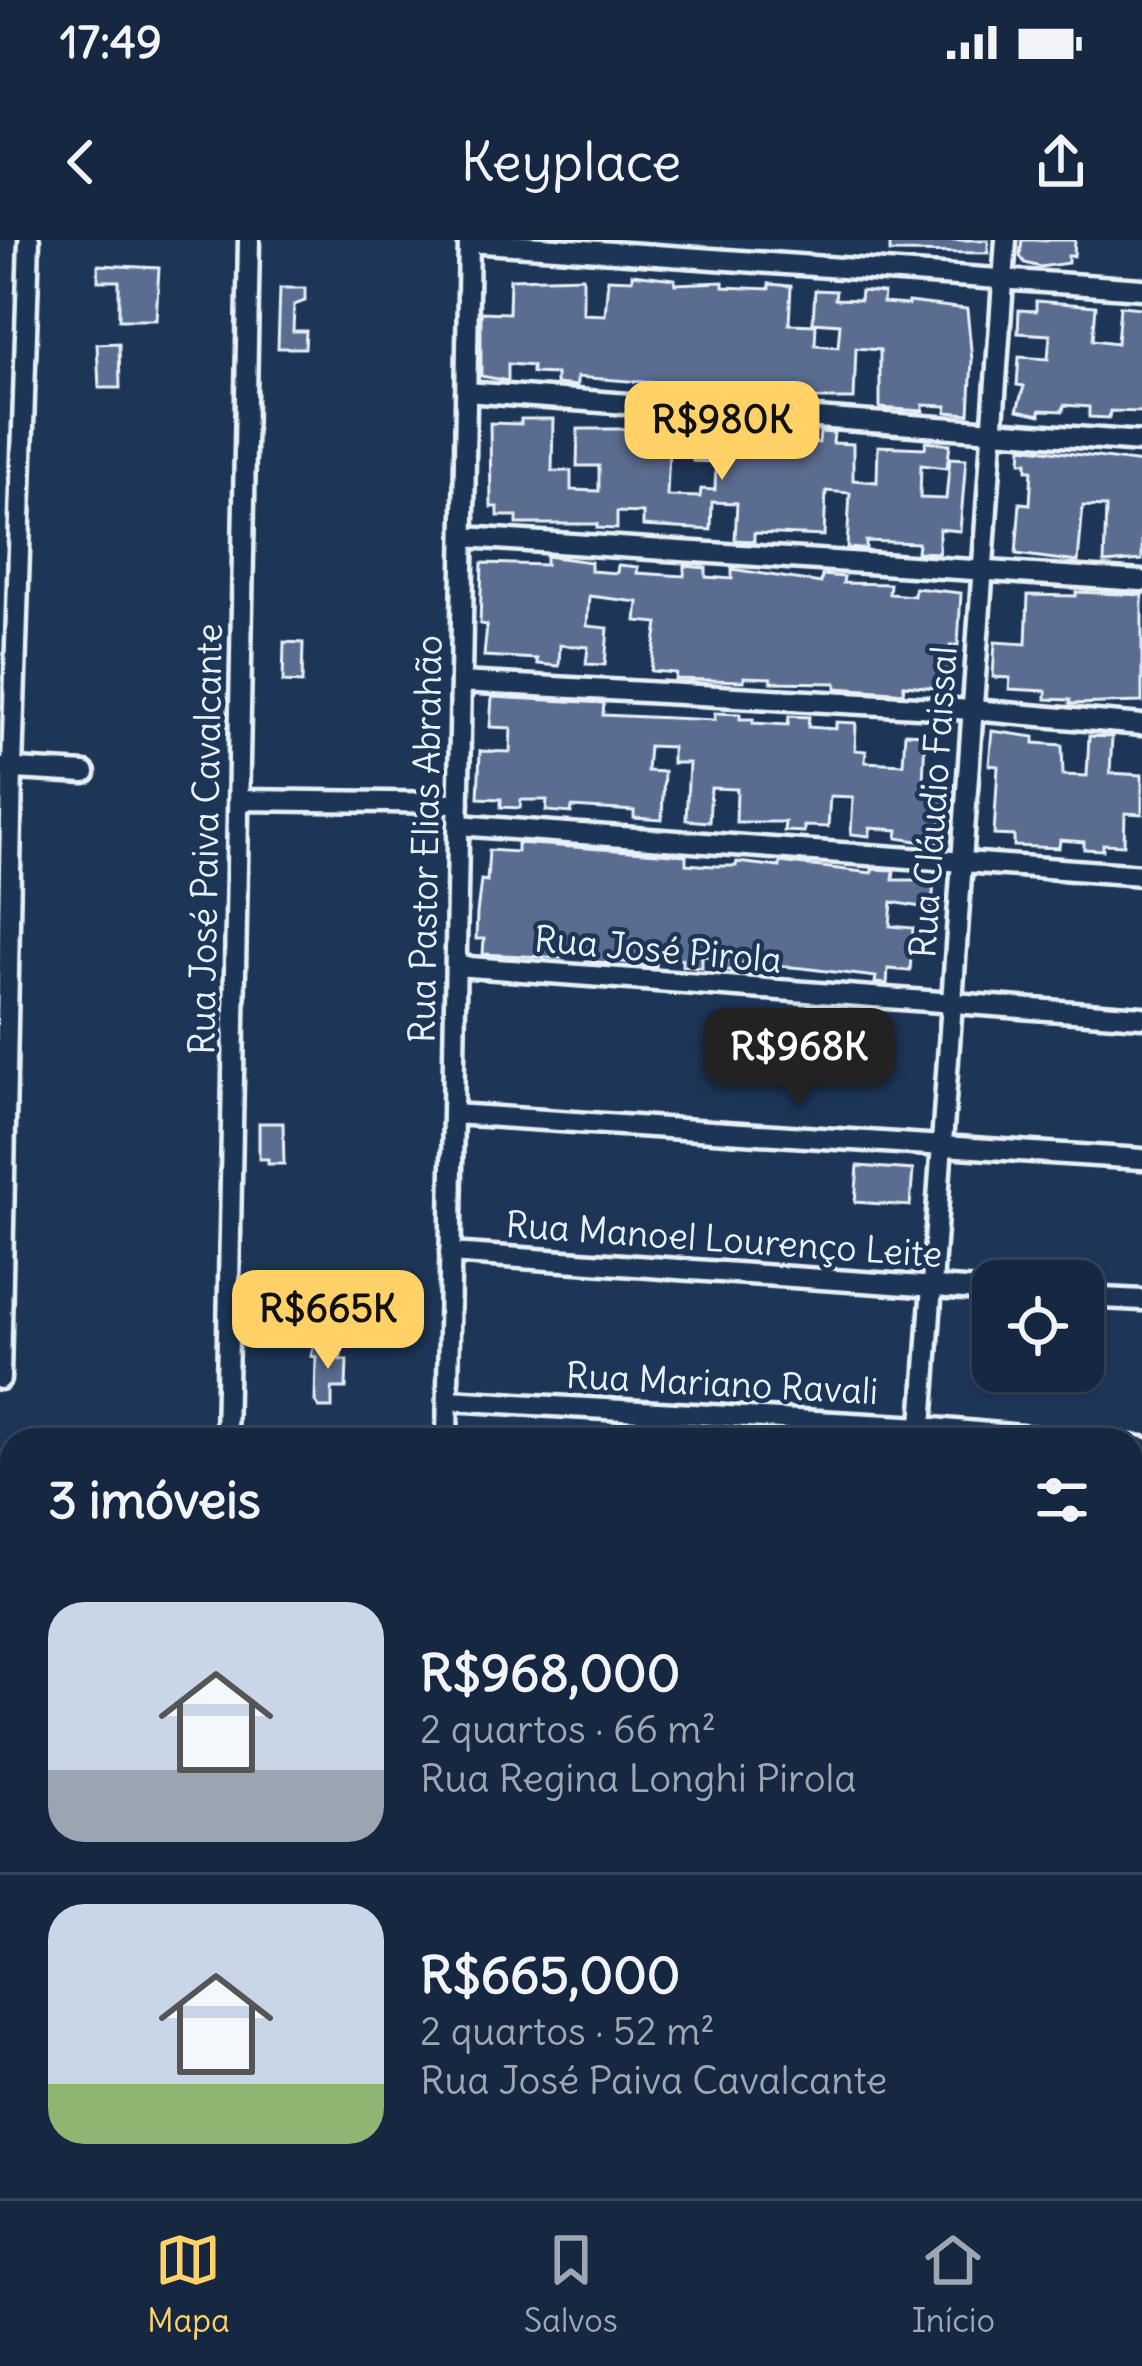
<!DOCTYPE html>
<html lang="pt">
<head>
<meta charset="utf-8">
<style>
	:root { --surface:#162841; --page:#1f3048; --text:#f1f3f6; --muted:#9ea6b1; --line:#35445a; --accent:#ffd166 }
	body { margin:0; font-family:Delius,sans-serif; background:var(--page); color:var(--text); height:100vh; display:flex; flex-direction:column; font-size:45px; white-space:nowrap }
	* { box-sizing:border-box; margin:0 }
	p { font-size:39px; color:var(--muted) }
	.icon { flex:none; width:66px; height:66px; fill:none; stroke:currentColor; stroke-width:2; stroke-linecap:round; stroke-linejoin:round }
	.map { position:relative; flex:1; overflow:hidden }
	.drawer { position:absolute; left:0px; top:1188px; width:1143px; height:771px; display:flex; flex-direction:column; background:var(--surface); border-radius:36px 36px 0 0; box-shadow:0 3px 9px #0004,0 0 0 3px var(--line) }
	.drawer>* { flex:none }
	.buttons { position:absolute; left:972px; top:1020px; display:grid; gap:24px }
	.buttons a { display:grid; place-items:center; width:132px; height:132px; border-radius:24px; background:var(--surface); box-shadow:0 3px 9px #0004,0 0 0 3px var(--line); font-size:60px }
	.price { position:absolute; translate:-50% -102px; padding:0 27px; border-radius:24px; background:var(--accent); color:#111; font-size:39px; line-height:78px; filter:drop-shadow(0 3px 6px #0008) }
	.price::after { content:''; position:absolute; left:50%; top:72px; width:36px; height:27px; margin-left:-18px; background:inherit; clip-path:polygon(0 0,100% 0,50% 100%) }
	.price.selected { background:#222; color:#fff }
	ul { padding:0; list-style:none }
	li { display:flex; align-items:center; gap:36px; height:300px; padding:0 48px }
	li+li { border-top:3px solid var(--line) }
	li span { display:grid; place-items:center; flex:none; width:336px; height:240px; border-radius:36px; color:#555 }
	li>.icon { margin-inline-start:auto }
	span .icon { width:144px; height:144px; fill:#fffc; stroke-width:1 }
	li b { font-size:51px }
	h2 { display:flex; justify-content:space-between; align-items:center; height:144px; padding:0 48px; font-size:51px }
	.status { display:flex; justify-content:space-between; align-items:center; height:84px; padding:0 60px; background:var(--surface); direction:ltr }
	.status svg { height:33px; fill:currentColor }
	header { display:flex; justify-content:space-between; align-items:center; height:156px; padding:0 48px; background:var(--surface); font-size:54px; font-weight:600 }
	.tabs { display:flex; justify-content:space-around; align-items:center; height:168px; border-top:3px solid var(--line); background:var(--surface); font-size:33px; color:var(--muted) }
	.tabs a { display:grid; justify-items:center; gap:6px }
	.tabs .selected { color:var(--accent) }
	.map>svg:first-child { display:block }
	.green { fill:#506e6d; stroke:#9cb0b2; stroke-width:3 }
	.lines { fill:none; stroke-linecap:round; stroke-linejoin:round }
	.stream { stroke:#86a4b6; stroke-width:4.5 }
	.building { fill:#5a6c90; stroke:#e8f1f8; stroke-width:3; fill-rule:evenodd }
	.minor-casing { stroke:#e8f1f8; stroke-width:27 }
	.minor { stroke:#1d3557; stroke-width:18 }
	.labels { text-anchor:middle; stroke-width:9; stroke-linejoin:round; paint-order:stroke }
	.street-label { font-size:36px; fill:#e8f1f8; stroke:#1d3557 }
</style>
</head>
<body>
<div class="status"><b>17:49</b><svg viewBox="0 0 49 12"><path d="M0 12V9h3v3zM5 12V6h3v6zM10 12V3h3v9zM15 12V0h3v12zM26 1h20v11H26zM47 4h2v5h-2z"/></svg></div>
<header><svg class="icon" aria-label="back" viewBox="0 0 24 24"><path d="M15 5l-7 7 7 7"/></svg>Keyplace<svg class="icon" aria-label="share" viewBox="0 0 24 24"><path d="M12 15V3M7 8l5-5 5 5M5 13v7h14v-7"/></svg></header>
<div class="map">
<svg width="1142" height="1958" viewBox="0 0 1142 1958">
	<rect width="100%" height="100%" fill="#1d3557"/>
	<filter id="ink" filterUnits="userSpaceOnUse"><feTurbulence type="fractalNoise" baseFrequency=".00833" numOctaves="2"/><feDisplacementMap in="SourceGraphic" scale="24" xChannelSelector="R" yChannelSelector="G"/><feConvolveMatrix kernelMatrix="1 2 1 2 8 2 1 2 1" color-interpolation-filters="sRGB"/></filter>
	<g filter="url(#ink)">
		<path class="green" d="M 12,1705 L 12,1947 L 371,1947 L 372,1958 L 0,1958 L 0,1710 Z
			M 1131,1772 L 1142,1775 L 1142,1958 L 541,1958 L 563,1947 L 1131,1947 Z"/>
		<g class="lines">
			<path class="stream" d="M 0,1891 L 12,1899
				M 84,1947 L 100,1958
				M 1069,1958 L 1091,1949 L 1142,1952"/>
		</g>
		<path class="building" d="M 890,0 L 988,0 L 988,13 L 890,12 Z
			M 1022,0 L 1075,0 L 1074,16 L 1068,16 L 1068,23 L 1040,27 L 1025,23 L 1020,16 Z
			M 98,25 L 159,28 L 156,80 L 119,80 L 119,41 L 98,41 Z
			M 632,34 L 675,39 L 675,44 L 723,42 L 723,47 L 769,49 L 769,44 L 791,46 L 789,84 L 816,85 L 815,105 L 838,107 L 840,84 L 813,82 L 815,50 L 836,51 L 835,59 L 860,60 L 861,51 L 884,53 L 883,63 L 908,65 L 908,62 L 967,69 L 972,120 L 969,174 L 946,172 L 947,166 L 923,165 L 923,171 L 880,168 L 880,110 L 856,108 L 854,159 L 809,159 L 786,156 L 787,150 L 729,147 L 728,156 L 716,155 L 706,154 L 706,147 L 577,137 L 577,146 L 556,144 L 556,134 L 532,133 L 532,126 L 508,124 L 508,141 L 481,136 L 481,72 L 509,73 L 510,39 L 583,37 L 583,74 L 605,75 L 608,39 L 632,40 Z
			M 280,48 L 305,48 L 305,61 L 294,65 L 293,91 L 306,91 L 305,108 L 278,108 Z
			M 1036,61 L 1096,66 L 1093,100 L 1117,103 L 1120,66 L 1142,68 L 1142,172 L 1110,171 L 1109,178 L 1089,177 L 1089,167 L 1064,165 L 1063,171 L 1040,170 L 1040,175 L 1017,170 L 1024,146 L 1017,145 L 1019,117 L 1048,119 L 1050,95 L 1018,93 L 1019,70 L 1036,71 Z
			M 119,103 L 120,148 L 99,148 L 97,104 Z
			M 521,179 L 553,179 L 552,231 L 571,231 L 571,250 L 599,251 L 599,226 L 577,226 L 578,189 L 643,189 L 819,203 L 820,192 L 834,193 L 833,203 L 853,204 L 853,240 L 877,242 L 878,206 L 925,208 L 926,201 L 950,204 L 947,228 L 921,225 L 920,258 L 946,259 L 950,218 L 966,219 L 960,291 L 939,289 L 939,313 L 917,312 L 918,303 L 866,301 L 866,309 L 847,308 L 850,253 L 826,251 L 824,296 L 754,293 L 754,301 L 735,300 L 737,263 L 712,262 L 711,290 L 643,286 L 643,273 L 617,272 L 617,289 L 597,288 L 597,284 L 517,284 L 517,276 L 498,276 L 498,267 L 491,267 L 490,183 L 521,184 ZM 669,210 L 694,211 L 693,221 L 716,222 L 715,250 L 701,249 L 700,257 L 667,256 Z
			M 1022,207 L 1142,223 L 1142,320 L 1104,323 L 1106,267 L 1083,266 L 1078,322 L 1016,314 L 1020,263 L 1030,264 L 1032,230 L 1027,230 L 1027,222 L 1021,222 Z
			M 546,316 L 591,322 L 591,331 L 617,333 L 618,325 L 638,327 L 637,333 L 684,336 L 685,326 L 706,328 L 706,337 L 732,339 L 732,329 L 821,343 L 822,335 L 844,337 L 843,343 L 890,344 L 889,354 L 914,356 L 915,348 L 961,353 L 958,405 L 950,405 L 948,449 L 904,445 L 903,453 L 894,452 L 836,448 L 836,443 L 771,442 L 771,438 L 744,437 L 744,441 L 675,439 L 676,433 L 651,431 L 658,383 L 636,381 L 638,362 L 589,356 L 587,386 L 608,388 L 605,425 L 586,424 L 588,407 L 560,405 L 559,426 L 537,424 L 537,419 L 484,416 L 487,385 L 480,384 L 482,323 L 546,325 Z
			M 1076,352 L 1142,355 L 1142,462 L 1070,464 L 1070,460 L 1046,459 L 1046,451 L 1009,449 L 1010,438 L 993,437 L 995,402 L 1026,404 L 1028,355 L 1076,356 Z
			M 284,402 L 303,403 L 302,443 L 283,442 Z
			M 492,457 L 604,463 L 603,475 L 715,480 L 715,473 L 740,474 L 740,479 L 753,479 L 753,483 L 788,485 L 789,476 L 809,477 L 808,487 L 836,489 L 836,482 L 856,483 L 855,510 L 866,511 L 865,522 L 903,524 L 905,493 L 925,494 L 923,544 L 952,546 L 950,584 L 941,583 L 937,604 L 897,598 L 898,590 L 870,588 L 870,596 L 851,594 L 853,557 L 830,556 L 828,587 L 804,586 L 804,592 L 784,591 L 785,582 L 736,582 L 737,549 L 711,548 L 709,582 L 686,580 L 689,523 L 672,523 L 672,507 L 649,506 L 647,531 L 664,532 L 662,580 L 634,578 L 634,571 L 572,567 L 571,573 L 546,571 L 547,560 L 521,560 L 520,568 L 501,567 L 501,559 L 478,558 L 480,511 L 510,512 L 511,488 L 490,487 Z
			M 992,491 L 1034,497 L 1034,503 L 1062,505 L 1063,535 L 1087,536 L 1089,496 L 1112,497 L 1110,533 L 1142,535 L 1142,574 L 1125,573 L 1124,605 L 1103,604 L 1103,610 L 1084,609 L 1084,602 L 1060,600 L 1059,608 L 1014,606 L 1014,596 L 994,595 L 998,526 L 989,525 Z
			M 517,603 L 686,615 L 686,624 L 713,626 L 736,626 L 737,622 L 780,627 L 780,622 L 872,633 L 872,629 L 894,630 L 893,640 L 934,640 L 932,669 L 892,662 L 890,686 L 913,688 L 910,731 L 888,729 L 887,744 L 875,743 L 876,737 L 802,728 L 743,723 L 742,731 L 726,730 L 727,718 L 702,716 L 702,728 L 682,726 L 682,719 L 657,717 L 656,727 L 609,720 L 609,723 L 586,721 L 587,713 L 562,711 L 561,718 L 483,714 L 484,699 L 476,699 L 477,673 L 481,640 L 487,641 L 489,610 L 517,612 Z
			M 259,883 L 283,883 L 284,924 L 268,924 L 268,919 L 259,919 Z
			M 858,926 L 913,930 L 910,966 L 855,962 Z
			M 315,1100 L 343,1107 L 340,1120 L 347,1120 L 346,1148 L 332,1148 L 332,1168 L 319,1168 L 315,1161 L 316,1117 L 311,1116 Z"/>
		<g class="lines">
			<defs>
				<path id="minor" d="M 469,2 L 1142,49
					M 466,152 L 1142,202
					M 464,297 L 1142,341
					M 461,442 L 973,470 L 1142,485
					M 0,528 L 85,533
					M 239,560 L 459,563
					M 458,585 L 1142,635
					M 456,726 L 1142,777
					M 453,874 L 1142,919
					M 450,1013 L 993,1051
					M 1083,1057 L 1142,1060
					M 0,1139 L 12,529 L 29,0
					M 448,1160 L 922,1187 L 1065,1200
					M 226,1200 L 249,0
					M 447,1200 L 469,0
					M 921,1200 L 1006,0
					M 1131,1206 L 1142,1207
					M 1131,1352 L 1142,1352
					M 1131,1496 L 1142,1497
					M 0,1500 L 12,1504
					M 1131,1635 L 1142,1635
					M 1131,1750 L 1142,1753"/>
			</defs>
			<use href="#minor" class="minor-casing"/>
			<use href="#minor" class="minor"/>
		</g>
	</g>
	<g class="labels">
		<g class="street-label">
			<text transform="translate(933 562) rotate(-86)" y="13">Rua Cláudio Faissal</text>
			<text transform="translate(205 599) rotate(-89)" y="13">Rua José Paiva Cavalcante</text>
			<text transform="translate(425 599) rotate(-89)" y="13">Rua Pastor Elias Abrahão</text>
			<text transform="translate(658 709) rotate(5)" y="13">Rua José Pirola</text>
			<text transform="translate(724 999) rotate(4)" y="13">Rua Manoel Lourenço Leite</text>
			<text transform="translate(722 1143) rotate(3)" y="13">Rua Mariano Ravali</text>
		</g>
	</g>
</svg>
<div class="buttons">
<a><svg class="icon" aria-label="locate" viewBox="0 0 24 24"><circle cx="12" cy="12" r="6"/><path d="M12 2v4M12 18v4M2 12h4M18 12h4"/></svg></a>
</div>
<b class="price" style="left:722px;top:243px">R$980K</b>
<b class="price selected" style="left:799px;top:870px">R$968K</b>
<b class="price" style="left:328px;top:1132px">R$665K</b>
<section class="drawer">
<h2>3 imóveis<svg class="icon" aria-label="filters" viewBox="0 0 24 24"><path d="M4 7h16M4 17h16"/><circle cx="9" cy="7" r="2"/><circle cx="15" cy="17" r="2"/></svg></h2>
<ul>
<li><span style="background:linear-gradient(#c9d6e8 70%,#9aa5b1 0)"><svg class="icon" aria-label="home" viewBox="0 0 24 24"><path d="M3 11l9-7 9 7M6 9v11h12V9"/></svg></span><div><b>R$968,000</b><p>2 quartos · 66 m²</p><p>Rua Regina Longhi Pirola</p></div></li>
<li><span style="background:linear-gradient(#c9d6e8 75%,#8fb573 0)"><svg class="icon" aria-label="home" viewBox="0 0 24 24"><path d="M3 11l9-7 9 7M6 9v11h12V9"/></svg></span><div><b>R$665,000</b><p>2 quartos · 52 m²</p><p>Rua José Paiva Cavalcante</p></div></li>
</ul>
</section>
</div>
<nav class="tabs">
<a class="selected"><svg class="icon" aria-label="map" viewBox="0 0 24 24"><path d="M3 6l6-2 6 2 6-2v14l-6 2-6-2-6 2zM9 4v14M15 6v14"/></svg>Mapa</a>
<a><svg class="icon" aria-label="saved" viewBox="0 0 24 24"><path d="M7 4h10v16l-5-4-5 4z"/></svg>Salvos</a>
<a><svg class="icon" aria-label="home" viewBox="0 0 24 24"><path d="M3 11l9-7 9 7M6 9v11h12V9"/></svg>Início</a>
</nav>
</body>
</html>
